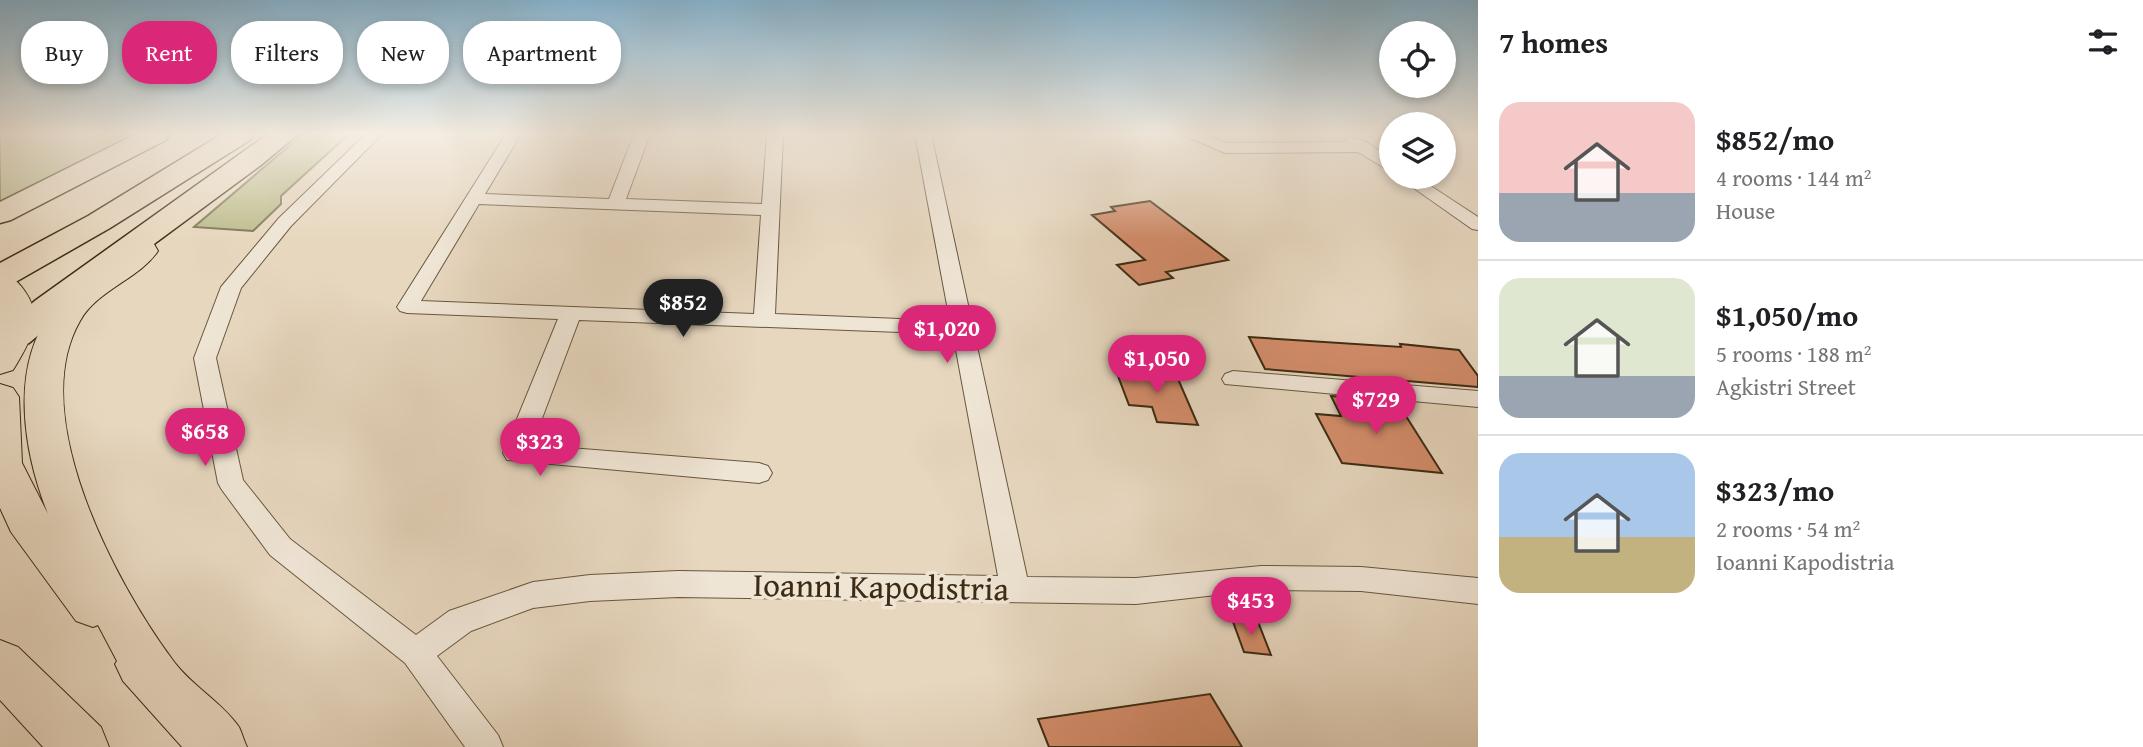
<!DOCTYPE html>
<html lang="en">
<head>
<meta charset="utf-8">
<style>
	:root { --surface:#fff; --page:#f2f2f2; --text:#202124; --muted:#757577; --line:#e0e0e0; --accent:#db2777 }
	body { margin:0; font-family:"Gentium Book Plus",serif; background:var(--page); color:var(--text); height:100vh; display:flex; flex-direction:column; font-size:26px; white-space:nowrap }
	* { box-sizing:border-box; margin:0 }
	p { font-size:23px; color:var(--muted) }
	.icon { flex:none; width:38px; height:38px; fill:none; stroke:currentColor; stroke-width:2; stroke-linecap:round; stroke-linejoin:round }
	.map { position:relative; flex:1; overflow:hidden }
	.drawer { display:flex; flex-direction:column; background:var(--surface); width:665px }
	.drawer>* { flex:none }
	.top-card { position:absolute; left:21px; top:21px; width:665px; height:63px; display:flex; gap:14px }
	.buttons { position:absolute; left:1379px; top:21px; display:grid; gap:14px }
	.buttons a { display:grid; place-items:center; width:77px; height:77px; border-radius:50%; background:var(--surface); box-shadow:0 4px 10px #0003; font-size:35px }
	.price { position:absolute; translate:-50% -60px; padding:0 16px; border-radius:24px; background:var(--accent); color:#fff; font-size:23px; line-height:46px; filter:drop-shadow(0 2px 4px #0008) }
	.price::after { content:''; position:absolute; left:50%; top:42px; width:21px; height:16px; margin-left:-10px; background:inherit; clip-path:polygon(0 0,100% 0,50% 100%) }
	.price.active { background:#222; color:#fff }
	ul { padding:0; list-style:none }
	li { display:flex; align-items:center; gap:21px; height:175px; padding:0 21px }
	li+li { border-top:2px solid var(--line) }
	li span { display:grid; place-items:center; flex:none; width:196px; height:140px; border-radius:21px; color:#555 }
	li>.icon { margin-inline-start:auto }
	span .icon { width:84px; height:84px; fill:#fffc; stroke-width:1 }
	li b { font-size:30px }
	h2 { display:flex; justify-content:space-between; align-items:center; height:84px; padding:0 21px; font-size:30px }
	.chip { padding:0 24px; border-radius:28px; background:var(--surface); box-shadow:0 4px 10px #0003; font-size:24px; line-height:63px }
	.chip.active { background:var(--accent); color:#fff }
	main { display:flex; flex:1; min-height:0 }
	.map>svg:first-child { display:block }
	.green { fill:#bdbc8d; stroke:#7d7450; stroke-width:2 }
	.building { fill:#d48d6b; stroke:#3d2c13; stroke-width:2 }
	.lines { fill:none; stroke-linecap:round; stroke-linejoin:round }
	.street-casing { stroke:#68573e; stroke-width:2 }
	.primary-casing { stroke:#3d2c13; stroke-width:2 }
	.highway-casing { stroke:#3d2c13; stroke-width:3 }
	.street { fill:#efe5d5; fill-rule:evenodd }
	.primary { fill:#e7d7bf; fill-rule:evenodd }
	.highway { fill:#e7d7bf; fill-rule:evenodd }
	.labels { text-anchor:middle; stroke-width:7; stroke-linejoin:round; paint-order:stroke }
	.near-street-label { font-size:33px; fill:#3d2c13; stroke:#efe5d5 }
</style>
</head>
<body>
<main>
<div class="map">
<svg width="1478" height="747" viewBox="0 0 1478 747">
	<rect width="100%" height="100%" fill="#e7d7bf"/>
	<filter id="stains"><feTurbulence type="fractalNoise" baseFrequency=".00286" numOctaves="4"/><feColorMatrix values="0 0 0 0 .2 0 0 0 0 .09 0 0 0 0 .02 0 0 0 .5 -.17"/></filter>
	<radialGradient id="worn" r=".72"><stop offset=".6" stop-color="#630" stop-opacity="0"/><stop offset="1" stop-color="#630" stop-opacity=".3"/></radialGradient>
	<path class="green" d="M 0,134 L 138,134 L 0,203 Z
		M 303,134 L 349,134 L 281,196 L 281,204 L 253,231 L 194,227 Z"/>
	<path class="building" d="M 1150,201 L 1228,260 L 1166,272 L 1173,278 L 1139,285 L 1117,265 L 1145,260 L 1092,215 L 1115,211 L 1111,207 Z
		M 1249,337 L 1401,347 L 1400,344 L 1459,350 L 1478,376 L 1478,387 L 1265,369 Z
		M 1115,368 L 1175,372 L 1198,425 L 1157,422 L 1152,407 L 1129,405 Z
		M 1331,396 L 1397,402 L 1442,473 L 1342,463 L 1316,414 L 1341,416 Z
		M 1232,619 L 1258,622 L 1271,655 L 1244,652 Z
		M 1210,694 L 1242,747 L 1049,747 L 1038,719 Z"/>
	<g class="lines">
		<defs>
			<path id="street" d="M 366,134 L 382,134 L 291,226 L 241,288 L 216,358 L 243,480 L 290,539 L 416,635 L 449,611 L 533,582 L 590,575 L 678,571 L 998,576 L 953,334 L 579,320 L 532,445 L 759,463 L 768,466 L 772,473 L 768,480 L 759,483 L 507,460 L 503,453 L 558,319 L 407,313 L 400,311 L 397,307 L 506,134 L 521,134 L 485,194 L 609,199 L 634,134 L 650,134 L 626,199 L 762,204 L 767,134 L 783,134 L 775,314 L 950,321 L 915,134 L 931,134 L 1027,577 L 1136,578 L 1261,566 L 1361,567 L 1478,578 L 1478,604 L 1361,591 L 1261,590 L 1136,604 L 678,597 L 590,601 L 533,608 L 471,631 L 437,656 L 498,735 L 503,747 L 465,747 L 405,663 L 270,555 L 222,490 L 218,483 L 194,358 L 221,287 L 279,218 ZM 479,204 L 761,215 L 754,314 L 421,301 Z
				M 1181,134 L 1203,134 L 1227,143 L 1346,142 L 1347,138 C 1363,135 1379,151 1391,160 L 1391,172 L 1358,152 L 1225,153 Z
				M 1398,177 L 1417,177 L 1478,217 L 1478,230 L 1472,229 Z
				M 1233,371 L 1478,391 L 1478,407 L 1225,384 L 1222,379 L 1225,374 Z"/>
			<path id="primary" d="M 143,242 L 154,244 L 158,251 C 139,279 97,290 80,321 C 26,415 115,582 172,659 C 190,685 221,701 239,727 C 242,733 244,741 247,747 L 182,747 L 123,681 L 115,664 L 117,661 L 98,625 L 93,627 L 76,621 L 11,532 L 0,508 L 0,384 L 13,388 L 19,397 L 22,463 L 48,514 C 24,454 9,369 51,313 C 62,297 78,284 93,273 C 109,261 124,246 143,242 Z
				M 0,273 C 12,276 19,282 26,293 C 44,319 28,346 13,370 L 0,374 Z
				M 0,640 L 18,647 L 101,727 L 109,747 L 43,747 L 0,700 Z"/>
			<path id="highway" d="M 136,134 L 170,134 L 166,140 L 11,220 L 0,223 L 0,202 Z
				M 222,134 L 254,134 L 250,140 L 110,228 L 12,284 L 0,287 L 0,263 L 88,216 Z
				M 268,134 L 298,134 L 261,165 L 93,289 L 29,343 L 16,347 L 3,343 L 0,332 L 3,327 L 36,300 Z"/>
		</defs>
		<use href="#street" class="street-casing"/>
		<use href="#primary" class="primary-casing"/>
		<use href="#highway" class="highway-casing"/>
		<use href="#street" class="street"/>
		<use href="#primary" class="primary"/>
		<use href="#highway" class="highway"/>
	</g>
	<linearGradient id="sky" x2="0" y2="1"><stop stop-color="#87b6d3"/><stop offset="0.56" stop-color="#f4ede2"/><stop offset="1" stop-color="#f4ede2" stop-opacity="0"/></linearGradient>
	<rect width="1478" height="239" fill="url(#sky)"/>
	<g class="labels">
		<g class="near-street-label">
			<text transform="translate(881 586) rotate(1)" y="12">Ioanni Kapodistria</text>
		</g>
	</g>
	<rect width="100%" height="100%" filter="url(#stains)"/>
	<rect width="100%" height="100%" fill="url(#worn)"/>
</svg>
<div class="buttons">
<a><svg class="icon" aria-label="locate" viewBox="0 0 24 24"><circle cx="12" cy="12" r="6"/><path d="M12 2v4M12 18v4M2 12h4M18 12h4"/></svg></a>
<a><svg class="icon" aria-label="layers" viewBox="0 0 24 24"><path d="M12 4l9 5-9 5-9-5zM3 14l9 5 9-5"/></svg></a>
</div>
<b class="price active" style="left:683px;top:339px">$852</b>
<b class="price" style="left:947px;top:365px">$1,020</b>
<b class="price" style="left:1157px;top:395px">$1,050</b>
<b class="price" style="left:1376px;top:436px">$729</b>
<b class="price" style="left:205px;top:468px">$658</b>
<b class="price" style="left:540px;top:478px">$323</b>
<b class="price" style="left:1251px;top:637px">$453</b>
<div class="top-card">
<a class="chip">Buy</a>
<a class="chip active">Rent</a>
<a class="chip">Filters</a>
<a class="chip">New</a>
<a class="chip">Apartment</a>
</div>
</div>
<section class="drawer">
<h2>7 homes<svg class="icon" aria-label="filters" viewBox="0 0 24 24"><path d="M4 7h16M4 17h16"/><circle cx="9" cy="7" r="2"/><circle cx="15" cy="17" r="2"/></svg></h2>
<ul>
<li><span style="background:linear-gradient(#f6c9c9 65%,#9aa5b1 0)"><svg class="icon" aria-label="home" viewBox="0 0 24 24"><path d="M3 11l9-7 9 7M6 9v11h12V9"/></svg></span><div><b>$852/mo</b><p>4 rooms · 144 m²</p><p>House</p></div></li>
<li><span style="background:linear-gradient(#dfe7d0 70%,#9aa5b1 0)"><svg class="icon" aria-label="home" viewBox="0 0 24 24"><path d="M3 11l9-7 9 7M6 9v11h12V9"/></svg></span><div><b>$1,050/mo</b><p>5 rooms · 188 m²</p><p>Agkistri Street</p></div></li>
<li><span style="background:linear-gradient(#a9c7e8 60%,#c2b280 0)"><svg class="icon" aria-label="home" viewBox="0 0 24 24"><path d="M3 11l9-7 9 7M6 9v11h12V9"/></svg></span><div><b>$323/mo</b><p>2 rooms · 54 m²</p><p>Ioanni Kapodistria</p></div></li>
</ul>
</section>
</main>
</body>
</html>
